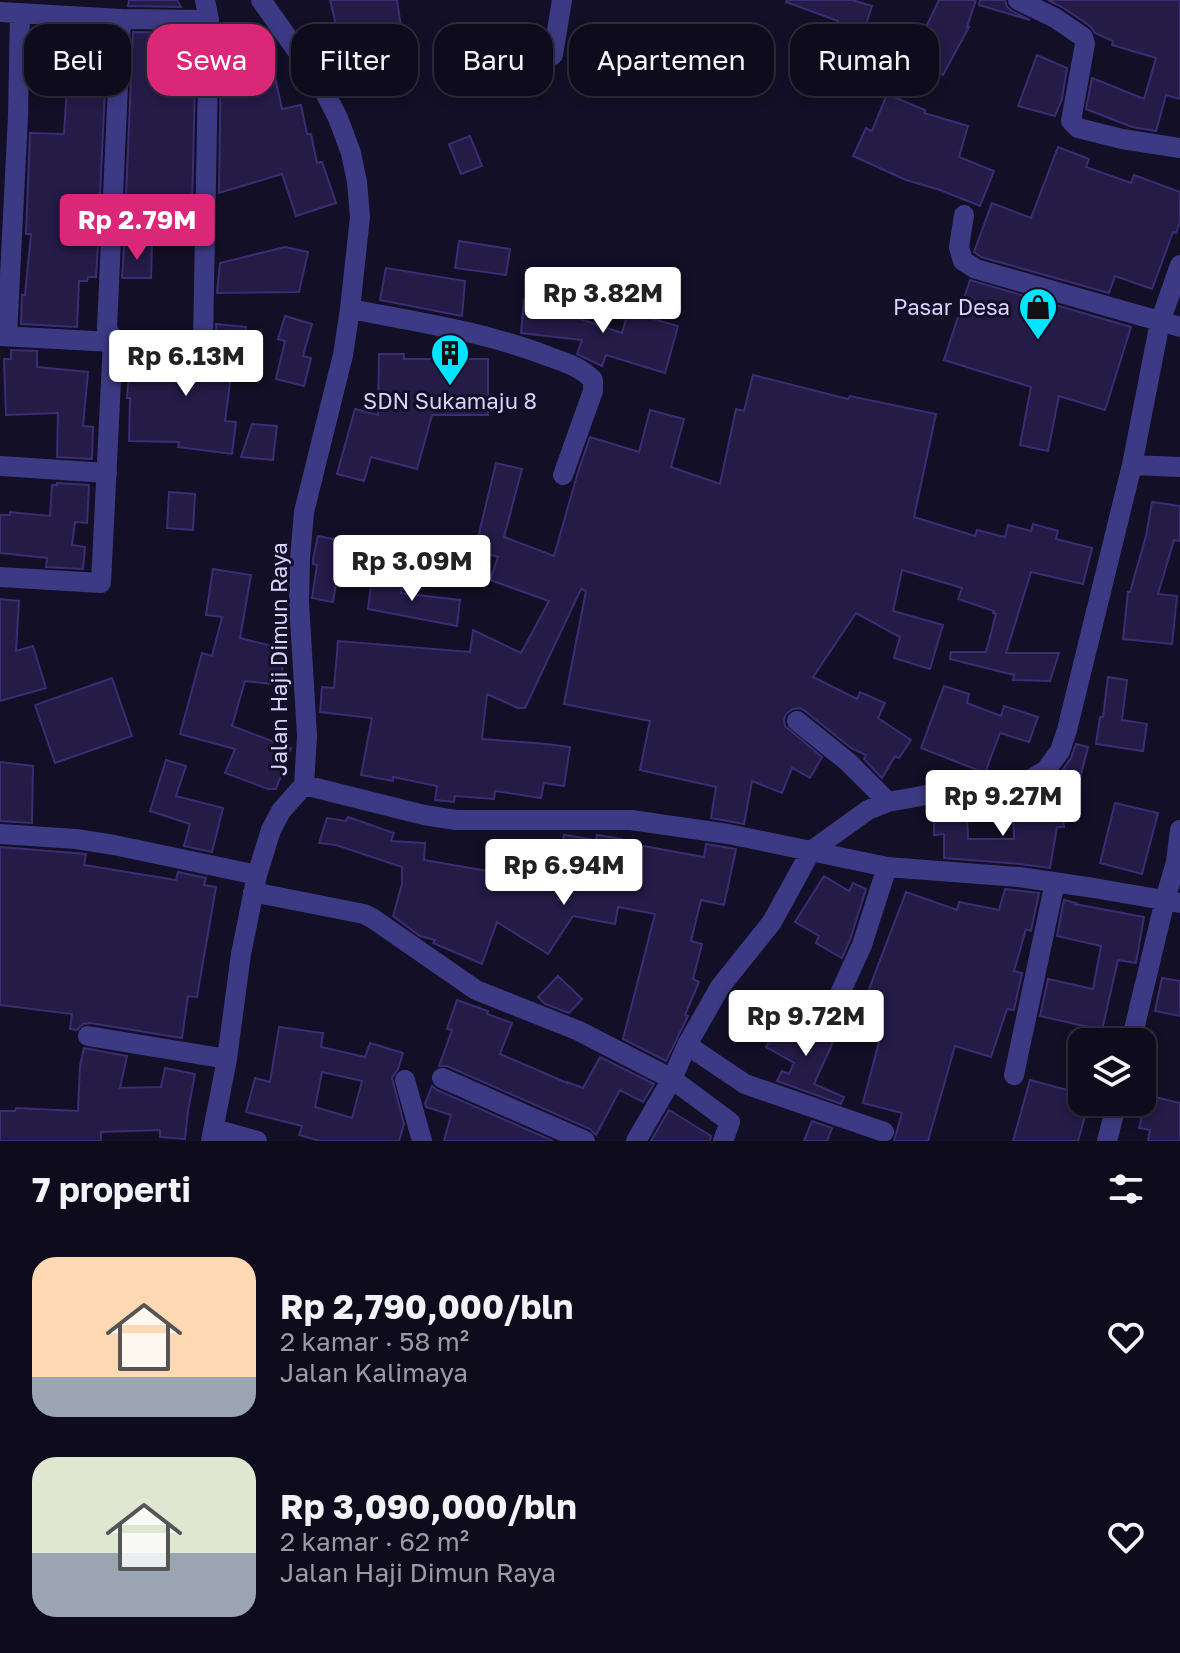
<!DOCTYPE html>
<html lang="id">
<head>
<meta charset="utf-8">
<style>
	:root { --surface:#0e0b1c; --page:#1c1929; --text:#f1f3f6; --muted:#9b9ba3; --line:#2e2b3b; --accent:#db2777 }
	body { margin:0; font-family:"Golos Text",sans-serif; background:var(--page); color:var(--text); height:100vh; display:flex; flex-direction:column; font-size:30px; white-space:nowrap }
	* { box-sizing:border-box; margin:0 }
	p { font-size:26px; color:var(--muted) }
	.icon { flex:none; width:44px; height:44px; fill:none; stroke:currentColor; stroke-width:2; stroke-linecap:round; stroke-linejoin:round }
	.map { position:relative; height:1141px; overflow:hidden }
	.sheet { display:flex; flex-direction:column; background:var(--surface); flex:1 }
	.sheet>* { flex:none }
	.hud { position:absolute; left:24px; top:24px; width:1132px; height:72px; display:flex; gap:16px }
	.buttons { position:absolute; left:1068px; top:1028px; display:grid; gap:16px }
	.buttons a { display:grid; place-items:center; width:88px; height:88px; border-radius:16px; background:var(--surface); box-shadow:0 4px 12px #0003,0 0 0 2px var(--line); font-size:40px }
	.price { position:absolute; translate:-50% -68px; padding:0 18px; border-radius:8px; background:#fff; color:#222; font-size:26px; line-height:52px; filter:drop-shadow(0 2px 4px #0008) }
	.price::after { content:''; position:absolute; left:50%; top:48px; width:24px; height:18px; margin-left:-12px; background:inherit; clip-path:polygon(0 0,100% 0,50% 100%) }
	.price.current { background:var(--accent); color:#fff }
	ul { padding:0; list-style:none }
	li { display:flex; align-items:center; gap:24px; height:200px; padding:0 32px }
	li span { display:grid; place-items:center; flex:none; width:224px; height:160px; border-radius:24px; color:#555 }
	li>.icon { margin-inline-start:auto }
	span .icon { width:96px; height:96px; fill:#fffc; stroke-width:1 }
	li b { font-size:34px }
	h2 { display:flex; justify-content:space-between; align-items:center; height:96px; padding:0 32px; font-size:34px }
	.pill { padding:0 28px; border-radius:24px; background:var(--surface); box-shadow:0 4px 12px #0003,0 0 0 2px var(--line); font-size:28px; line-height:72px }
	.pill.current { background:var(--accent); color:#fff }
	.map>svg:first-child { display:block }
	.building { fill:#241b47; stroke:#3b2d73; stroke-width:2; fill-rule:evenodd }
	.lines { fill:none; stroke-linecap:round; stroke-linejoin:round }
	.minor { stroke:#3d3a85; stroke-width:20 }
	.labels { text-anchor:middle; stroke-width:6; stroke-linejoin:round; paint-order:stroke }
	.poi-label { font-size:22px; fill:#d9d4ff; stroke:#130f26; text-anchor:end }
	.street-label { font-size:22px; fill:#d9d4ff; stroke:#130f26 }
</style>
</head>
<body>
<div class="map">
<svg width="1180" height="1141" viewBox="0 0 1180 1141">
	<rect width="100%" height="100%" fill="#130f26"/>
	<path class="building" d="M 129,0 L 177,0 L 181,7 L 128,6 Z
		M 330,0 L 397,0 L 404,47 L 370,52 L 367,34 L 340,41 Z
		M 787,0 L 852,0 L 872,6 L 864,31 L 838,23 L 838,21 L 786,2 Z
		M 939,0 L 976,0 L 967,27 L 969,27 L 943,75 L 911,58 Z
		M 980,0 L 1005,0 L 1007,7 L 1012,11 L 1030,20 L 979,5 Z
		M 1048,0 L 1180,0 L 1180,99 L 1166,95 L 1156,131 L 1132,127 L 1086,109 L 1092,78 L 1144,99 L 1156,58 L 1112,45 L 1113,41 L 1095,33 L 1090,26 L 1062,7 Z
		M 133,32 L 196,33 L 192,211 L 162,210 L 162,195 L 126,195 Z
		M 268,45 L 282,109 L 301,105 L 307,134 L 311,134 L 317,163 L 322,162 L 336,203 L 296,216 L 282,174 L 219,193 L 221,56 Z
		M 1037,55 L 1067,68 L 1062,99 L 1055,116 L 1018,106 Z
		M 67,87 L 105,89 L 100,195 L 87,195 L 87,198 L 86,198 L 86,244 L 98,244 L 96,277 L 88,277 L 87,281 L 79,281 L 77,327 L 21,324 L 22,295 L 25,295 L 31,234 L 26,234 L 30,133 L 64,134 Z
		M 887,94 L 925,110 L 924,113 L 968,126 L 959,157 L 994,171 L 980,206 L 940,190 L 906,180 L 853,156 L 866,128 L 872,131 Z
		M 470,136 L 482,166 L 461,174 L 449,144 Z
		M 1058,147 L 1089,159 L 1086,167 L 1131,183 L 1134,175 L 1180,192 L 1180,222 L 1176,233 L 1173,232 L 1152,289 L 1115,276 L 1109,293 L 981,257 L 974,252 L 992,203 L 1031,218 Z
		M 459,241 L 510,249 L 506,275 L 455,268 Z
		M 124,245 L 152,245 L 151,278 L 122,278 Z
		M 285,247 L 308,252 L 299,292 L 217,293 L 220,263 Z
		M 386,268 L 465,281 L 462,316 L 380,300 Z
		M 970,280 L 1131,327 L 1105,410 L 1059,396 L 1048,451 L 1020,445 L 1031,387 L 944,360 Z
		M 524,300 L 578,304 L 577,318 L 622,333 L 628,312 L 678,326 L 665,373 L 606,355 L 602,366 L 577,354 L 582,340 L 521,333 Z
		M 285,316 L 312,324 L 303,356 L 311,358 L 304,386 L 276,379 L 285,341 L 278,339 Z
		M 216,324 L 246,327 L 243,353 L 234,352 L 225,421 L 236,422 L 232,454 L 178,447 L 179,442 L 129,441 L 130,398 L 127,398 L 130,361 L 207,366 L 209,353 L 216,341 Z
		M 11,350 L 37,351 L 37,367 L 88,372 L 83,426 L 93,427 L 92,459 L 57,457 L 58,413 L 6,415 L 4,359 L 11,359 Z
		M 379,354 L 404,354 L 404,359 L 488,359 L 488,415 L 432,415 L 417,469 L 371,457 L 364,481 L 337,474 L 355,409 L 378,415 Z
		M 753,375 L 848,399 L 850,396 L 936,414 L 914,517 L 975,536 L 977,530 L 1005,537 L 1008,525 L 1031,531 L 1033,524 L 1058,531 L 1056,539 L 1092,548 L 1083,584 L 1031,572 L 1006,653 L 1059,653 L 1050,681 L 1013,680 L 1014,675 L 950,659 L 951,652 L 986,652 L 996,614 L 993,613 L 994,611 L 958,599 L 962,588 L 902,570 L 893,611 L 943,625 L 930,669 L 894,658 L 900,637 L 856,613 L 813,677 L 857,699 L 860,692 L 885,703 L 878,718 L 911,740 L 899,758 L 895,756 L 882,778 L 864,759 L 866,755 L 851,748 L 805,711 L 800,708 L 793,709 L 786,714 L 784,720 L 785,726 L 822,757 L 810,778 L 792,768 L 782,793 L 752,781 L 744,824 L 711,818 L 716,787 L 640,770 L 650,721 L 564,704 L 586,591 L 581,589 L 525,708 L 518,708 L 487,694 L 482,739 L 547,744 L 570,747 L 564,786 L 544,783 L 541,798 L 495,791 L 494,799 L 455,796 L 454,802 L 435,800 L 437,786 L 393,777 L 393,781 L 361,775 L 372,718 L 320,712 L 322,687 L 334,688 L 338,641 L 470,652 L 473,630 L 521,653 L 549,601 L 490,580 L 498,557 L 475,550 L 496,463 L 522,469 L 504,537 L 554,556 L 578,472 L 590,437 L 639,452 L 650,410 L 684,419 L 671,467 L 720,484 L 736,409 L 744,411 Z
		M 252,424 L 277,426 L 273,460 L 241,457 Z
		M 57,483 L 89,485 L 87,523 L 75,522 L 72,545 L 85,547 L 83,569 L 46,567 L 47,558 L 0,553 L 0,515 L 10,515 L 10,512 L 50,516 L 52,485 L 57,485 Z
		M 169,492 L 195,494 L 193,530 L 167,528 Z
		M 1152,502 L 1180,506 L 1180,541 L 1174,540 L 1158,594 L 1177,596 L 1172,644 L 1123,639 L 1128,592 L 1130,592 L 1146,536 Z
		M 318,536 L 343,541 L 333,602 L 312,598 L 317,565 L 313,564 L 313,559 Z
		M 213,569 L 251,575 L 240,638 L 284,649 L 281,685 L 245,681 L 232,726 L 291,748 L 276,789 L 268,789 L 225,773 L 235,749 L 180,734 L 202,653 L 212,656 L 222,617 L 206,615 Z
		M 372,578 L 402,582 L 401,593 L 460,600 L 457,626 L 368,609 Z
		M 0,599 L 19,601 L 16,651 L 33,646 L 46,688 L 0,701 Z
		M 1108,677 L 1127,680 L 1122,720 L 1147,724 L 1143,751 L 1096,744 L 1100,717 L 1103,717 Z
		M 112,678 L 132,736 L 55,763 L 35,705 Z
		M 944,686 L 969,694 L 967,703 L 1001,716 L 1004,706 L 1038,717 L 1029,742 L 1000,733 L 985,773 L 921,748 Z
		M 1076,744 L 1088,747 L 1078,786 L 1057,780 L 1059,775 L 1071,758 Z
		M 166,760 L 186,766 L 176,796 L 223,808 L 212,852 L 184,846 L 190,824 L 150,811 Z
		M 0,762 L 33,766 L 32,823 L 0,821 Z
		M 1115,803 L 1158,813 L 1142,874 L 1100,863 Z
		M 1062,807 L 1064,827 L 1057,827 L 1050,868 L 1020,864 L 944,858 L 944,834 L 934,835 L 934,811 L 967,810 L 968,839 L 1014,839 L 1013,809 Z
		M 348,817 L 394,833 L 391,841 L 425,843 L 424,860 L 505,874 L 510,845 L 561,853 L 564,835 L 596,840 L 597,835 L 622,839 L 621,842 L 704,857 L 706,844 L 736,849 L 724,905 L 701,900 L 691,941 L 702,944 L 693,979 L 699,982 L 685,1015 L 688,1016 L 666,1061 L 623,1039 L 655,914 L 618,907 L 615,924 L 573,916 L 548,954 L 497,922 L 482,964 L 433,943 L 435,940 L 420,936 L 393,916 L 402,884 L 402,867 L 336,845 L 319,843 L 327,818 L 346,821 Z
		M 0,847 L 86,854 L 84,865 L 176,880 L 178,872 L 206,878 L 204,885 L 216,887 L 197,997 L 188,996 L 182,1038 L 90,1023 L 83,1024 L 77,1030 L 70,1029 L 72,1014 L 0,1005 Z
		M 824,876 L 849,891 L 853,883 L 866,889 L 850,940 L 842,958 L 816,943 L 819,936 L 795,922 Z
		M 1005,889 L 1039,893 L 1031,931 L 1026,929 L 1014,971 L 1022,973 L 1014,1010 L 1007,1009 L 991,1057 L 955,1046 L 928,1141 L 894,1141 L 902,1113 L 863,1103 L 882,1030 L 864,1023 L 874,994 L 868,992 L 906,892 L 957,910 L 959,902 L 999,910 Z
		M 1064,900 L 1076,903 L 1075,904 L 1144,917 L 1136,963 L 1118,960 L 1102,1030 L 1040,1016 L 1048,979 L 1093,989 L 1101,946 L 1057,936 Z
		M 558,976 L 582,999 L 569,1013 L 545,1004 L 538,997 Z
		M 1162,978 L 1180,981 L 1180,1016 L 1155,1011 Z
		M 457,1000 L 488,1011 L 487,1014 L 512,1023 L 500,1054 L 567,1083 L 567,1082 L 583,1088 L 600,1057 L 654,1084 L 643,1102 L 620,1090 L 596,1135 L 590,1129 L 447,1066 L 439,1066 L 452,1030 L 447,1029 Z
		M 814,1021 L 838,1031 L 814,1084 L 844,1097 L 841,1104 L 777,1081 L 782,1071 L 789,1074 L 794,1063 L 766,1047 L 779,1026 L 804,1041 Z
		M 279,1027 L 323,1033 L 321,1047 L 365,1057 L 370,1043 L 403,1053 L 398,1069 L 392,1078 L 404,1124 L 399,1141 L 320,1141 L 299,1135 L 302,1126 L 246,1112 L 255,1078 L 270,1082 ZM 322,1072 L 362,1081 L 352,1118 L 315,1107 Z
		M 84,1048 L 127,1056 L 120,1088 L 161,1087 L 165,1068 L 195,1074 L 188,1111 L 185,1139 L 160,1137 L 160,1130 L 101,1132 L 101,1141 L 0,1141 L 0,1111 L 15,1111 L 16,1108 L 78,1111 L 80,1066 Z
		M 1030,1080 L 1082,1094 L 1082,1102 L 1089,1102 L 1078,1141 L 1013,1141 Z
		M 432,1086 L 437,1090 L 553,1141 L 444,1141 L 451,1115 L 426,1107 L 425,1104 Z
		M 1147,1095 L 1180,1103 L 1180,1141 L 1148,1141 L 1150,1130 L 1139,1128 Z
		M 669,1110 L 711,1136 L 710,1141 L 651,1141 Z
		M 812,1121 L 832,1128 L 827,1141 L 804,1141 Z"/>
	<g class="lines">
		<path class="minor" d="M 1018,0 L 1055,18 L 1083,37 L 1085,44 L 1071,121 L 1078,128 L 1122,139 L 1180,148
			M 0,12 L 121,19 L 209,20
			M 553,55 L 562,0
			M 964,215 L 959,247 L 963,261 L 976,269 L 1180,327
			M 350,309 C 418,322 486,332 550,357 C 566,363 581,367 593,380 L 593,391 L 563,475
			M 0,336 L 187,346 L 199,345 L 203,340 L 209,20 L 205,0
			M 7,336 L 18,116 L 20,13
			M 1132,465 L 1180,467
			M 0,466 L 107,473
			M 0,577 L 101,583 L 113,341 L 107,328 L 121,19
			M 797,721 L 848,762 L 888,802
			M 304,785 L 424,815 L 456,820 L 631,820 L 728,834 L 811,851 L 868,810 L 888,802 L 949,791 L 1024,783 L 1046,770 L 1060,751 L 1067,730 L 1132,465 L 1160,322 L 1180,265
			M 0,834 L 76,839 L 114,845 L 257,875
			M 253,892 L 364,914 L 372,918 L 476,990 L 579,1031 L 672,1079 L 730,1122 L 723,1141
			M 832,1011 L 862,945 L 887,867
			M 88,1036 L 227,1059
			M 1131,1042 L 1165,900 L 1176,862 L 1180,830
			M 687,1045 L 745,1084 L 884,1132
			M 1014,1075 L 1055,882
			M 442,1078 L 585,1141
			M 405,1080 L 422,1141
			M 214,1129 L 257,1141
			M 211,1141 L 227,1059 L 241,954 L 257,875 L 271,830 L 281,811 L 304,785 L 307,736 L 299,602 L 300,558 L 304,512 L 343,355 L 350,309 L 360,217 L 357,182 L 351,153 L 338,118 L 320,83 L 261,0
			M 636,1141 L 672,1079 L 687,1045 L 720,987 L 772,922 L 811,851 L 887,867 L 1019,877 L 1094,888 L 1180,903
			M 1107,1141 L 1117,1102"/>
	</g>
	<defs>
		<symbol id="shop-pin" viewBox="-11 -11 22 30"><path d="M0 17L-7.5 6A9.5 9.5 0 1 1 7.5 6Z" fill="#00e5ff" stroke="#130f26"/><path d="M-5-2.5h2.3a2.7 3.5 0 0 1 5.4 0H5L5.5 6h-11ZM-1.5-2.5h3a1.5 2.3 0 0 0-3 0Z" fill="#111"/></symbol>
		<symbol id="building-pin" viewBox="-11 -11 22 30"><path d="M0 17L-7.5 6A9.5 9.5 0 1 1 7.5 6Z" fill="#00e5ff" stroke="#130f26"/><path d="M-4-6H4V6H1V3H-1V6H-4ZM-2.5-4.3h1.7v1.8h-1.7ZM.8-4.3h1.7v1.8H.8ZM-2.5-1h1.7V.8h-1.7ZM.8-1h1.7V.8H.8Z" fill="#111"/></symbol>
	</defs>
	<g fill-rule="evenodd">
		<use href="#shop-pin" x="1016" y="285" width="44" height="60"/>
		<use href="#building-pin" x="428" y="331" width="44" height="60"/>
	</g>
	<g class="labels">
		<g class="poi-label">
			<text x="1010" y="315">Pasar Desa</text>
			<text x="450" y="409" text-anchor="middle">SDN Sukamaju 8</text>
		</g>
		<g class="street-label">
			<text transform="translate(279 659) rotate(-90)" y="8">Jalan Haji Dimun Raya</text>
		</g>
	</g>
</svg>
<div class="buttons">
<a><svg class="icon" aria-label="layers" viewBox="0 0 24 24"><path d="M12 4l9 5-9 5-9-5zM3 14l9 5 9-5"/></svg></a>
</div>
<b class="price current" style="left:137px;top:262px">Rp 2.79M</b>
<b class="price" style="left:603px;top:335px">Rp 3.82M</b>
<b class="price" style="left:186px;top:398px">Rp 6.13M</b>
<b class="price" style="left:412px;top:603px">Rp 3.09M</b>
<b class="price" style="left:1003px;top:838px">Rp 9.27M</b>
<b class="price" style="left:564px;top:907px">Rp 6.94M</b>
<b class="price" style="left:806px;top:1058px">Rp 9.72M</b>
<div class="hud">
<a class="pill">Beli</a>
<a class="pill current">Sewa</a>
<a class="pill">Filter</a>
<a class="pill">Baru</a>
<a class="pill">Apartemen</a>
<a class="pill">Rumah</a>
</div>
</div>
<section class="sheet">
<h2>7 properti<svg class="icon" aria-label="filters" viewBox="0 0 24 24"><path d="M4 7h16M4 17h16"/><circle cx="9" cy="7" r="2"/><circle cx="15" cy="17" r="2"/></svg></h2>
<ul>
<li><span style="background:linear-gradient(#ffd9b3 75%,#9aa5b1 0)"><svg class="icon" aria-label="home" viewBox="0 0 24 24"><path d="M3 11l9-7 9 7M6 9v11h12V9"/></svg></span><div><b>Rp 2,790,000/bln</b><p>2 kamar · 58 m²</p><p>Jalan Kalimaya</p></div><svg class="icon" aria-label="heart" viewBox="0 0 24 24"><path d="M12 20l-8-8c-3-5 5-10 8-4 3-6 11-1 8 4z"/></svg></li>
<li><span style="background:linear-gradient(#dfe7d0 60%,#9aa5b1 0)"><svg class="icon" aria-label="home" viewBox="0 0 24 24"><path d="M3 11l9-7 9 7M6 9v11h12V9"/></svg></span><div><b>Rp 3,090,000/bln</b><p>2 kamar · 62 m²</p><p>Jalan Haji Dimun Raya</p></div><svg class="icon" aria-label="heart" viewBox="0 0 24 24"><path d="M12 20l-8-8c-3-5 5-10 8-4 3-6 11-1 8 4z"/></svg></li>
</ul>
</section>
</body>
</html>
